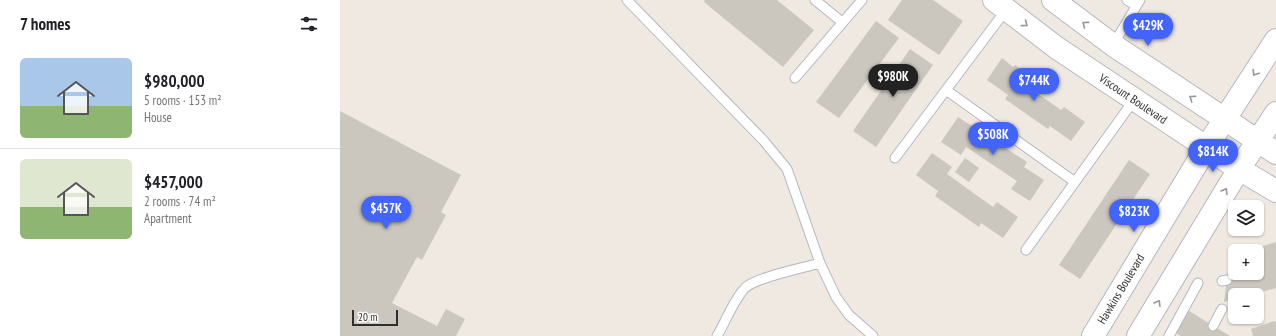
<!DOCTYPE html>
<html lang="en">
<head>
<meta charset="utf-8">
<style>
	:root { --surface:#fff; --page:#f2f2f2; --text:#202124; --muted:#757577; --line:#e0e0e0; --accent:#4264fb }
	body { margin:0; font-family:"PT Sans Narrow",sans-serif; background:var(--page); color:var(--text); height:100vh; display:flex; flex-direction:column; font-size:15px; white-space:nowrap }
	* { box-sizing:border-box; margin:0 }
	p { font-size:13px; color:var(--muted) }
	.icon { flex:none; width:22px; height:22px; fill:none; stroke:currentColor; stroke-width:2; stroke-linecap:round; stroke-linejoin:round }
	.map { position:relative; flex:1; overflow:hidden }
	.panel { display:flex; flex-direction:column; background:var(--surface); width:340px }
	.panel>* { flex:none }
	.fabs { position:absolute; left:888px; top:200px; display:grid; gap:8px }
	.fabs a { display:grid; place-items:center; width:36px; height:36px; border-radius:6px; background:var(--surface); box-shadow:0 1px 3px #0004; font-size:20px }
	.scale { position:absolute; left:12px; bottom:10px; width:46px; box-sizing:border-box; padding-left:4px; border:2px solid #2e2e2e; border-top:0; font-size:11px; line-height:14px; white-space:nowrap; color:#2e2e2e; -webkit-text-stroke:3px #fff; paint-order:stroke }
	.price { position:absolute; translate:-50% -34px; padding:0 9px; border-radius:14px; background:var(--accent); color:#fff; font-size:13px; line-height:26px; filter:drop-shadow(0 1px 2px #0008) }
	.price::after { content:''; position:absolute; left:50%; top:24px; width:12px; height:9px; margin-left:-6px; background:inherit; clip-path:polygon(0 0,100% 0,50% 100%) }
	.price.active { background:#222; color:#fff }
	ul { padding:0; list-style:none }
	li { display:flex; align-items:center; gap:12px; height:100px; padding:0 20px }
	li+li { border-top:1px solid var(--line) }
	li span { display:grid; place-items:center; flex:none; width:112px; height:80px; border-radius:6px; color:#555 }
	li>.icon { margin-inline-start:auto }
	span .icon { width:48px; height:48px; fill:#fffc; stroke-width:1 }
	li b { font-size:17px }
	h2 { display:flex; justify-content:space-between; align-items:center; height:48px; padding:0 20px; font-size:17px }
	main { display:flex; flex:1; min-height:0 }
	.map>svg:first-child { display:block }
	.building { fill:#cbc7bf }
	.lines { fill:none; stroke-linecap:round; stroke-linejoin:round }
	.service-casing { stroke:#b4b7c1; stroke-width:11 }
	.secondary-casing { stroke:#b4b7c1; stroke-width:24 }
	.service { stroke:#fff; stroke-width:9 }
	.secondary { stroke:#fff; stroke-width:22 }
	.oneway { stroke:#969696 }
	.labels { text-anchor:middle; stroke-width:3; stroke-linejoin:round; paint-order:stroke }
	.street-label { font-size:12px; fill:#2e2e2e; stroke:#fff }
</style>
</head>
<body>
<main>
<section class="panel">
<h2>7 homes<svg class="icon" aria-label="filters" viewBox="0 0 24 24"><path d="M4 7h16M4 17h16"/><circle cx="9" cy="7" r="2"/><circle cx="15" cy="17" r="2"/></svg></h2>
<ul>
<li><span style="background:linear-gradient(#a9c7e8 60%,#8fb573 0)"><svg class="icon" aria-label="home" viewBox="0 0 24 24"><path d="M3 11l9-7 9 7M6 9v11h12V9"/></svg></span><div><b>$980,000</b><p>5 rooms · 153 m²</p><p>House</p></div></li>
<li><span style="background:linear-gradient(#dfe7d0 60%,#8fb573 0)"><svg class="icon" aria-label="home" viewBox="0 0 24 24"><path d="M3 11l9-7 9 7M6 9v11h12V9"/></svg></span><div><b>$457,000</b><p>2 rooms · 74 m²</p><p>Apartment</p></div></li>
</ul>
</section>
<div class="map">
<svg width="936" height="336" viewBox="0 0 936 336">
	<rect width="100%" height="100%" fill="#efe9e1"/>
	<path class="building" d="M 365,0 L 437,0 L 474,30 L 443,67 L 364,2 Z
		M 562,0 L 593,0 L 623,21 L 599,55 L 548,20 Z
		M 536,21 L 559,38 L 499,118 L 476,102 Z
		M 570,49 L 593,65 L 536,147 L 513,131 Z
		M 662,58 L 673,67 L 675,65 L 683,70 L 677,79 L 721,110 L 724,107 L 745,122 L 731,141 L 710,126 L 708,129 L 665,99 L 668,95 L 647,80 Z
		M 0,111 L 121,175 L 101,212 L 106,215 L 82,260 L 77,257 L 52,303 L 97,326 L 106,309 L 125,319 L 116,336 L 0,336 Z
		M 618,117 L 687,162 L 684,167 L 704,180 L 690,201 L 671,189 L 677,181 L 626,147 L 621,155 L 601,142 Z
		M 592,153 L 612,167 L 607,174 L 653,207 L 657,202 L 678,217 L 663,238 L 641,223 L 639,227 L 595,196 L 598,191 L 576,175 Z
		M 625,158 L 639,168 L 629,182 L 615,172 Z
		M 789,160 L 810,174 L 740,279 L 719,265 Z
		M 936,242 L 936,288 L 911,295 L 895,295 L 895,299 L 884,302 L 890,255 L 895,254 L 895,273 L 917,273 L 917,251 L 907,251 Z
		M 849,311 L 890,336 L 841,336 L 835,333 Z
		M 934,321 L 936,322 L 936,336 L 913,336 L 911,329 Z"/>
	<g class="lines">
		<defs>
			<path id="service" d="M 287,0 L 424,141 L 447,169 L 480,263 L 496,297 L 509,315 L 533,336
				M 475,0 L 502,22
				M 787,0 L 796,6
				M 773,45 L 800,0
				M 455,78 L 522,0
				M 606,90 L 735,182
				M 555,158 L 666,10
				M 686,250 L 794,100
				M 882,281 L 887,280
				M 873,326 L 882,309
				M 377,336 C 386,321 393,301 405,288 C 416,277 464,268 480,263
				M 829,336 L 858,283"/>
			<path id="secondary" d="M 654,0 L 717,48 L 899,169 L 936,191
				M 713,0 L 773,45 L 936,153
				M 753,336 L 866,148 L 936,40
				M 798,336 L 899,169 L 936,113"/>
		</defs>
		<use href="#service" class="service-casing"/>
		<use href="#secondary" class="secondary-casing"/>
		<use href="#service" class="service"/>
		<use href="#secondary" class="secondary"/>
	</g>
	<defs><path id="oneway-chevron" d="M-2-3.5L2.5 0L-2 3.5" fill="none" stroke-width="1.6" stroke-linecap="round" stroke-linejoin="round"/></defs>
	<g class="oneway">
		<use href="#oneway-chevron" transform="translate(685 24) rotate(37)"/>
		<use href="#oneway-chevron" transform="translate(745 24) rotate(-143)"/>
		<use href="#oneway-chevron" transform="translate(915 73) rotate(122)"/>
		<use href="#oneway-chevron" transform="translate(852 98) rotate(-146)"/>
		<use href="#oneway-chevron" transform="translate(885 191) rotate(-59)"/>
		<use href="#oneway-chevron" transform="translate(818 303) rotate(-59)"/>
	</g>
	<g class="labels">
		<g class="street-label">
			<text transform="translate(793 99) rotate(34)" y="4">Viscount Boulevard</text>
			<text transform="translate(781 289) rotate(-59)" y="4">Hawkins Boulevard</text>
		</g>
	</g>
</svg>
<div class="fabs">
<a><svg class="icon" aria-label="layers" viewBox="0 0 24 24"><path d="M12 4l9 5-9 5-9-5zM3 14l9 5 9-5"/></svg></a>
<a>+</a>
<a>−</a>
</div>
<div class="scale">20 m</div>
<b class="price" style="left:808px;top:47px">$429K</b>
<b class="price active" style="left:553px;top:98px">$980K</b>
<b class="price" style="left:694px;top:102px">$744K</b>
<b class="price" style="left:653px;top:156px">$508K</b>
<b class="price" style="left:873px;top:173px">$814K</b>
<b class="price" style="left:46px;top:230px">$457K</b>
<b class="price" style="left:794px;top:233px">$823K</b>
</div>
</main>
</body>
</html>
